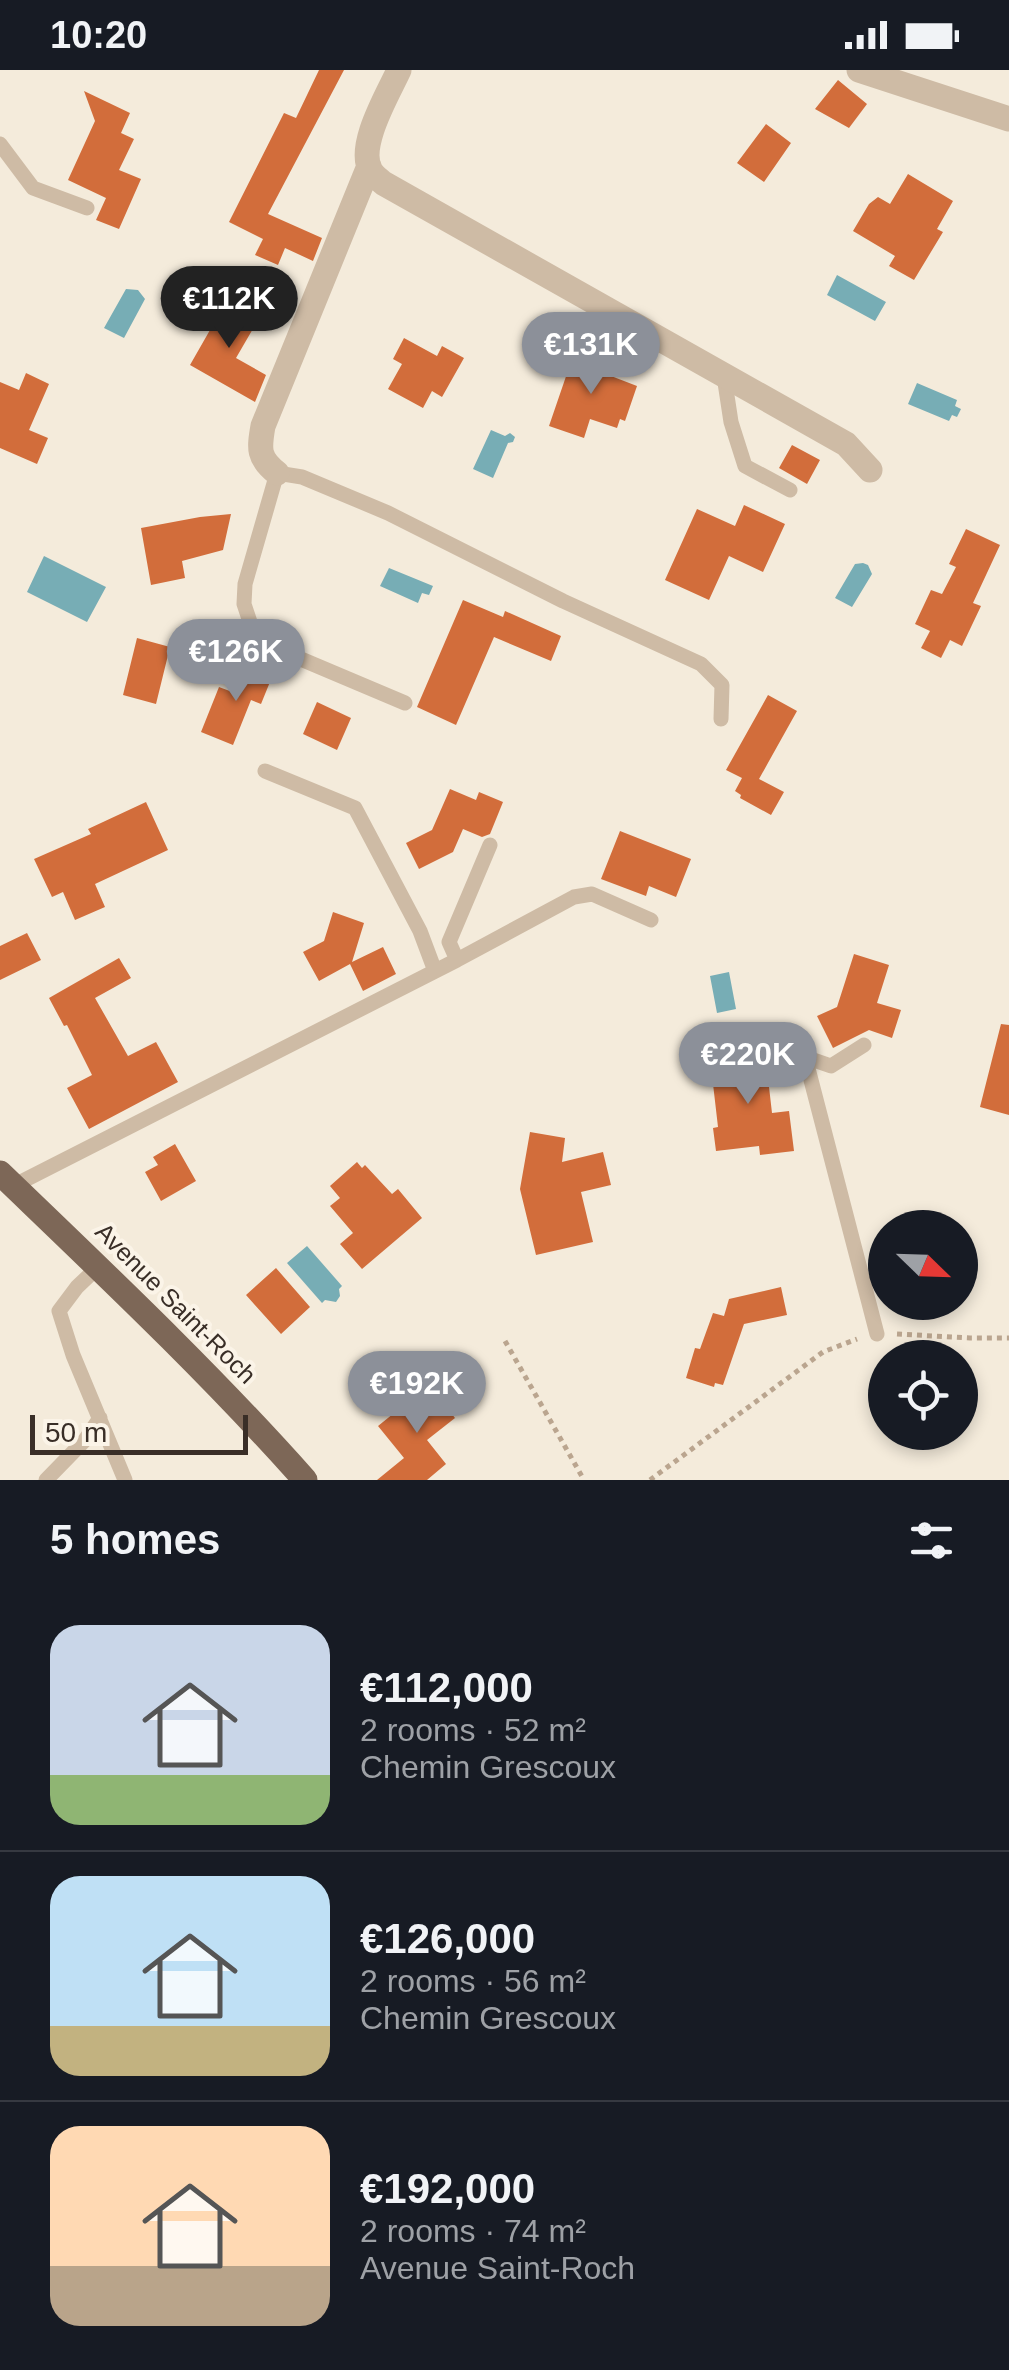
<!DOCTYPE html>
<html lang="en">
<head>
<meta charset="utf-8">
<style>
	:root { --surface:#171b24; --page:#20242c; --text:#f1f3f6; --muted:#9ea1a6; --line:#363941; --accent:#8c9099 }
	body { margin:0; font-family:Arial,sans-serif; background:var(--page); color:var(--text); height:100vh; display:flex; flex-direction:column; font-size:38px; white-space:nowrap }
	* { box-sizing:border-box; margin:0 }
	p { font-size:32px; color:var(--muted) }
	.icon { flex:none; width:55px; height:55px; fill:none; stroke:currentColor; stroke-width:2; stroke-linecap:round; stroke-linejoin:round }
	.map { position:relative; height:1410px; overflow:hidden }
	.panel { display:flex; flex-direction:column; background:var(--surface); flex:1 }
	.panel>* { flex:none }
	.needle { width:65px; rotate:113deg }
	.controls { position:absolute; left:868px; top:1140px; display:grid; gap:20px }
	.controls a { display:grid; place-items:center; width:110px; height:110px; border-radius:50%; background:var(--surface); box-shadow:0 5px 15px #0003; font-size:50px }
	.scale { position:absolute; left:30px; bottom:25px; width:218px; box-sizing:border-box; padding-left:10px; border:5px solid #392e27; border-top:0; font-size:28px; line-height:35px; white-space:nowrap; color:#392e27; -webkit-text-stroke:8px #fbf4e8; paint-order:stroke }
	.price { position:absolute; translate:-50% -85px; padding:0 22px; border-radius:35px; background:var(--accent); color:#fff; font-size:32px; line-height:65px; filter:drop-shadow(0 2px 5px #0008) }
	.price::after { content:''; position:absolute; left:50%; top:60px; width:30px; height:22px; margin-left:-15px; background:inherit; clip-path:polygon(0 0,100% 0,50% 100%) }
	.price.on { background:#222; color:#fff }
	ul { padding:0; list-style:none }
	li { display:flex; align-items:center; gap:30px; height:250px; padding:0 50px }
	li+li { border-top:2px solid var(--line) }
	li span { display:grid; place-items:center; flex:none; width:280px; height:200px; border-radius:30px; color:#555 }
	li>.icon { margin-inline-start:auto }
	span .icon { width:120px; height:120px; fill:#fffc; stroke-width:1 }
	li b { font-size:42px }
	h2 { display:flex; justify-content:space-between; align-items:center; height:120px; padding:0 50px; font-size:42px }
	.status { display:flex; justify-content:space-between; align-items:center; height:70px; padding:0 50px; background:var(--surface); direction:ltr }
	.status svg { height:28px; fill:currentColor }
	.map>svg:first-child { display:block }
	.water { fill:#77adb5 }
	.building { fill:#d26d3b }
	.lines { fill:none; stroke-linecap:round; stroke-linejoin:round }
	.path { stroke:#baa58f; stroke-width:5; stroke-dasharray:5 5; stroke-linecap:butt }
	.service { stroke:#cebba5; stroke-width:15 }
	.minor { stroke:#cebba5; stroke-width:25 }
	.primary { stroke:#7d6757; stroke-width:25 }
	.labels { text-anchor:middle; stroke-width:8; stroke-linejoin:round; paint-order:stroke }
	.street-label { font-size:25px; fill:#392e27; stroke:#fbf4e8 }
</style>
</head>
<body>
<div class="status"><b>10:20</b><svg viewBox="0 0 49 12"><path d="M0 12V9h3v3zM5 12V6h3v6zM10 12V3h3v9zM15 12V0h3v12zM26 1h20v11H26zM47 4h2v5h-2z"/></svg></div>
<div class="map">
<svg width="1009" height="1410" viewBox="0 0 1009 1410">
	<rect width="100%" height="100%" fill="#f4ebdb"/>
	<path class="water" d="M 837,205 L 886,232 L 875,251 L 827,225 Z
		M 126,219 L 138,220 L 145,229 L 124,268 L 104,258 Z
		M 917,313 L 957,330 L 955,336 L 961,339 L 957,347 L 952,345 L 949,351 L 908,334 Z
		M 491,360 L 505,366 L 510,363 L 515,367 L 513,372 L 508,373 L 493,408 L 473,399 Z
		M 44,486 L 106,517 L 87,552 L 27,522 Z
		M 863,493 L 868,495 L 872,504 L 852,537 L 835,528 L 855,494 Z
		M 389,498 L 433,516 L 429,525 L 422,523 L 418,533 L 380,516 Z
		M 729,902 L 736,939 L 717,943 L 710,906 Z
		M 307,1176 L 342,1216 L 339,1219 L 340,1226 L 336,1232 L 325,1230 L 322,1233 L 287,1193 Z"/>
	<path class="building" d="M 319,0 L 344,0 L 268,144 L 322,168 L 313,191 L 285,178 L 278,195 L 255,185 L 263,169 L 229,152 L 284,43 L 296,48 Z
		M 838,10 L 867,34 L 849,58 L 815,39 Z
		M 84,21 L 130,43 L 121,63 L 134,69 L 119,100 L 141,109 L 119,159 L 96,150 L 106,128 L 68,110 L 95,51 Z
		M 766,54 L 791,73 L 764,112 L 737,93 Z
		M 908,104 L 953,131 L 937,159 L 943,162 L 914,210 L 889,196 L 895,186 L 853,161 L 869,134 L 878,127 L 890,134 Z
		M 233,223 L 254,257 L 236,288 L 266,305 L 255,332 L 190,295 L 218,246 L 219,230 Z
		M 404,268 L 437,286 L 442,276 L 464,288 L 442,327 L 432,321 L 423,338 L 388,319 L 402,294 L 393,289 Z
		M 574,283 L 614,296 L 611,306 L 637,316 L 625,351 L 620,349 L 617,358 L 590,349 L 584,368 L 549,356 Z
		M 26,303 L 49,314 L 29,360 L 48,368 L 37,394 L 0,378 L 0,312 L 19,320 Z
		M 792,375 L 820,390 L 807,414 L 779,398 Z
		M 744,435 L 785,454 L 763,502 L 729,486 L 709,530 L 665,510 L 697,439 L 735,456 Z
		M 231,444 L 223,480 L 182,491 L 185,508 L 151,515 L 141,458 L 200,447 Z
		M 966,459 L 1000,475 L 973,533 L 981,536 L 962,576 L 950,570 L 941,588 L 921,578 L 930,561 L 915,554 L 931,520 L 942,524 L 956,497 L 949,494 Z
		M 463,530 L 503,547 L 505,541 L 561,566 L 551,591 L 494,567 L 456,655 L 417,637 Z
		M 137,568 L 170,577 L 156,634 L 123,625 Z
		M 248,591 L 274,602 L 261,634 L 251,630 L 233,675 L 201,662 L 219,617 L 235,623 Z
		M 768,625 L 797,641 L 759,709 L 784,722 L 771,745 L 740,728 L 741,725 L 735,721 L 742,708 L 726,700 Z
		M 317,632 L 351,648 L 337,680 L 303,664 Z
		M 450,719 L 476,730 L 479,722 L 503,732 L 490,764 L 482,767 L 463,759 L 453,782 L 419,799 L 406,773 L 432,760 Z
		M 146,732 L 168,780 L 95,814 L 105,837 L 75,850 L 63,822 L 52,827 L 34,789 L 91,764 L 88,759 Z
		M 620,761 L 691,789 L 676,827 L 649,816 L 646,826 L 601,809 Z
		M 333,842 L 364,853 L 352,892 L 383,877 L 396,904 L 363,921 L 350,894 L 319,911 L 303,882 L 324,871 Z
		M 27,863 L 41,890 L 0,910 L 0,876 Z
		M 854,884 L 889,895 L 877,933 L 901,940 L 892,968 L 869,960 L 833,978 L 817,946 L 837,937 Z
		M 119,888 L 131,908 L 95,928 L 128,986 L 156,972 L 178,1012 L 89,1059 L 67,1018 L 92,1005 L 67,955 L 64,956 L 49,928 Z
		M 1001,954 L 1009,955 L 1009,1045 L 980,1037 Z
		M 765,982 L 772,1043 L 789,1041 L 794,1081 L 760,1085 L 759,1076 L 716,1081 L 713,1058 L 718,1057 L 710,988 Z
		M 530,1062 L 565,1068 L 562,1092 L 603,1082 L 611,1115 L 581,1122 L 593,1172 L 536,1185 L 520,1119 Z
		M 175,1074 L 196,1111 L 161,1131 L 145,1102 L 158,1095 L 153,1087 Z
		M 357,1092 L 362,1098 L 365,1095 L 392,1124 L 398,1119 L 422,1148 L 362,1199 L 340,1174 L 353,1163 L 330,1136 L 340,1128 L 330,1116 Z
		M 276,1198 L 310,1237 L 281,1264 L 246,1225 Z
		M 781,1217 L 787,1245 L 744,1254 L 723,1315 L 715,1313 L 714,1317 L 686,1308 L 695,1278 L 700,1279 L 713,1243 L 724,1246 L 729,1229 Z
		M 429,1315 L 455,1348 L 427,1370 L 446,1394 L 427,1410 L 377,1410 L 404,1388 L 378,1356 Z"/>
	<g class="lines">
		<path class="path" d="M 897,1264 L 970,1268 L 1009,1268
			M 505,1271 L 584,1410
			M 650,1410 L 823,1282 L 857,1269"/>
		<path class="service" d="M 0,74 L 33,118 L 87,138
			M 724,306 L 731,352 L 745,396 L 790,420
			M 405,633 L 289,584 L 252,558 L 244,534 L 245,514 L 277,403 L 302,407 L 388,443 L 563,531 L 701,594 L 722,615 L 721,649
			M 265,701 L 355,738 L 420,861 L 435,901
			M 457,890 L 449,872 L 490,775
			M 864,975 L 831,996 L 805,987 L 877,1264
			M 13,1116 L 457,890 L 574,827 L 592,824 L 651,850
			M 98,1197 L 77,1217 L 59,1241 L 73,1285 L 125,1410
			M 46,1410 L 85,1370 L 100,1348"/>
		<path class="minor" d="M 399,0 C 388,24 356,77 371,101 C 374,106 379,109 383,113 L 846,374 L 870,400
			M 859,0 L 1009,49
			M 277,403 C 258,388 259,379 263,356 L 369,96"/>
		<path class="primary" d="M 0,1103 C 104,1203 209,1302 305,1410"/>
	</g>
	<g class="labels">
		<g class="street-label">
			<text transform="translate(176 1233) rotate(45)" y="9">Avenue Saint-Roch</text>
		</g>
	</g>
</svg>
<div class="controls">
<a><svg class="needle" viewBox="-14 -14 28 28"><path d="M0-13l5 13h-10z" fill="#e53935"/><path d="M0 13l5-13h-10z" fill="#9ea1a6"/></svg></a>
<a><svg class="icon" aria-label="locate" viewBox="0 0 24 24"><circle cx="12" cy="12" r="6"/><path d="M12 2v4M12 18v4M2 12h4M18 12h4"/></svg></a>
</div>
<div class="scale">50 m</div>
<b class="price on" style="left:229px;top:281px">€112K</b>
<b class="price" style="left:591px;top:327px">€131K</b>
<b class="price" style="left:236px;top:634px">€126K</b>
<b class="price" style="left:748px;top:1037px">€220K</b>
<b class="price" style="left:417px;top:1366px">€192K</b>
</div>
<section class="panel">
<h2>5 homes<svg class="icon" aria-label="filters" viewBox="0 0 24 24"><path d="M4 7h16M4 17h16"/><circle cx="9" cy="7" r="2"/><circle cx="15" cy="17" r="2"/></svg></h2>
<ul>
<li><span style="background:linear-gradient(#c9d6e8 75%,#8fb573 0)"><svg class="icon" aria-label="home" viewBox="0 0 24 24"><path d="M3 11l9-7 9 7M6 9v11h12V9"/></svg></span><div><b>€112,000</b><p>2 rooms · 52 m²</p><p>Chemin Grescoux</p></div></li>
<li><span style="background:linear-gradient(#bfe0f5 75%,#c2b280 0)"><svg class="icon" aria-label="home" viewBox="0 0 24 24"><path d="M3 11l9-7 9 7M6 9v11h12V9"/></svg></span><div><b>€126,000</b><p>2 rooms · 56 m²</p><p>Chemin Grescoux</p></div></li>
<li><span style="background:linear-gradient(#ffd9b3 70%,#b9a48a 0)"><svg class="icon" aria-label="home" viewBox="0 0 24 24"><path d="M3 11l9-7 9 7M6 9v11h12V9"/></svg></span><div><b>€192,000</b><p>2 rooms · 74 m²</p><p>Avenue Saint-Roch</p></div></li>
</ul>
</section>
</body>
</html>
